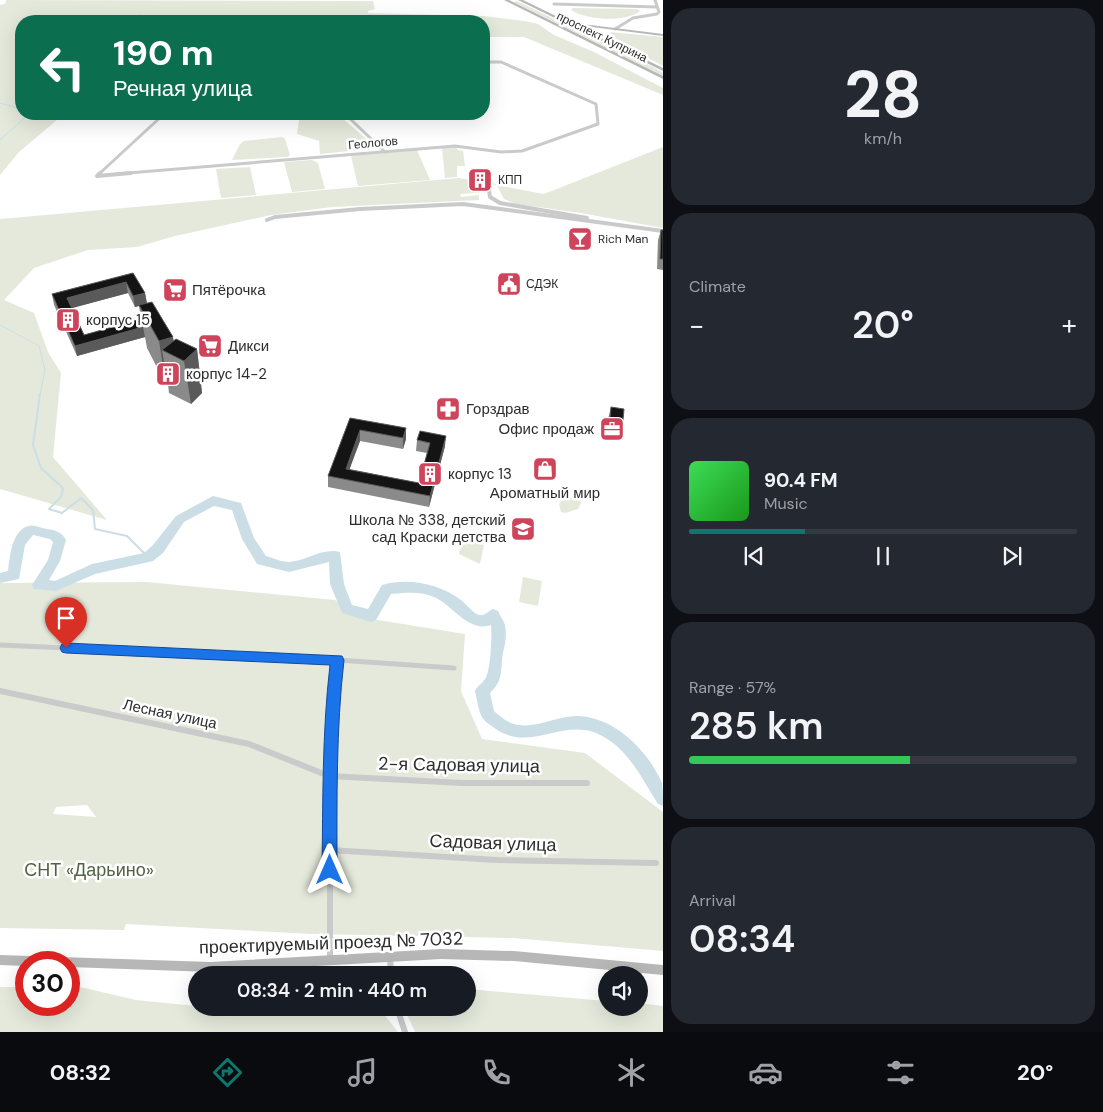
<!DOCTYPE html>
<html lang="en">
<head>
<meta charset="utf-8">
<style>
	:root { --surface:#171b24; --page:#242831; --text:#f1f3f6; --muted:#9ea1a6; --line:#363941; --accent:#0f766e }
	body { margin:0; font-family:"DM Sans",sans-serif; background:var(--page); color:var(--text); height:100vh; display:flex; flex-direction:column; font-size:19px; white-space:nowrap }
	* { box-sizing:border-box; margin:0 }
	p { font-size:16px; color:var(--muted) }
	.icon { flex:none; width:28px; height:28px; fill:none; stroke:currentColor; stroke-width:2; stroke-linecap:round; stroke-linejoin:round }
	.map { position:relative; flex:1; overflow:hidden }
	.panel { display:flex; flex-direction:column; gap:8px; padding:8px; background:#0d0f14; width:440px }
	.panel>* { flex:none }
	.top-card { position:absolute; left:15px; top:15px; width:475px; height:105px; border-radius:20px; box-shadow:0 5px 20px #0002; background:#0b6e4f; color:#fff; overflow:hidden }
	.tools { position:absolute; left:598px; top:966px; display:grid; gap:10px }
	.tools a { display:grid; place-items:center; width:50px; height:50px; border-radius:50%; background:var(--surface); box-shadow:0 5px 20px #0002; font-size:25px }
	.speed { position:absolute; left:15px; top:951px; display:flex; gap:10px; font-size:25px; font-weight:700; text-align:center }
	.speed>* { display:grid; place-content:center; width:65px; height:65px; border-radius:50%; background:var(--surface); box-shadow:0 5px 20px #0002; line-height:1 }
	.speed .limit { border:8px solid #d22; background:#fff; color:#111 }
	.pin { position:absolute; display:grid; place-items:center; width:42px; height:42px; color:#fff; margin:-51px -21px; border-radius:50% 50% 50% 0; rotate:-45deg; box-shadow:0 0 5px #0007 }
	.pin .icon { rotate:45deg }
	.me { position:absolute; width:55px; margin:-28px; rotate:0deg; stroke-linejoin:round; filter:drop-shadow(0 0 4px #0008) }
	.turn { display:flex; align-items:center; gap:18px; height:105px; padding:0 15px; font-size:22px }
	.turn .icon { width:65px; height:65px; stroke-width:2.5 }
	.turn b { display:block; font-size:35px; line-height:42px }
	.big { font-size:38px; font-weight:600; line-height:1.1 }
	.panel .widget { flex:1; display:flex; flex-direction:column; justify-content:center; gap:8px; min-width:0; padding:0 18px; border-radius:20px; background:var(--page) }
	.panel .dial { align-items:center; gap:0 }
	.dial b { font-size:65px; line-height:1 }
	.song { display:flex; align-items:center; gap:15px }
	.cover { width:60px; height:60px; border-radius:8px; background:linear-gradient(135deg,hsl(130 70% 55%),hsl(120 70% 35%)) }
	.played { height:5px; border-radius:2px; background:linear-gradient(90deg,var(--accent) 30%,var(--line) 30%) }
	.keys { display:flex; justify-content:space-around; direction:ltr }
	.heat { display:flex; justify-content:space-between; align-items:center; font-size:28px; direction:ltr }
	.charge { height:8px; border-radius:4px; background:linear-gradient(90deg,#34c759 57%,var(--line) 0) }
	.trip { position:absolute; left:188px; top:966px; width:288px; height:50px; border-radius:25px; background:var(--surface); box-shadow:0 5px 20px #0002; font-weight:600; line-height:50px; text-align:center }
	.dock { display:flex; height:80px; justify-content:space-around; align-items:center; background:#090b0e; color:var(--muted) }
	.dock .icon { width:35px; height:35px }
	.dock .current { color:var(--accent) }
	.dock b { font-size:22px; color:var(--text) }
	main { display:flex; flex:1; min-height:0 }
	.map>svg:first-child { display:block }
</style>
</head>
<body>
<main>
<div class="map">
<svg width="663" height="1032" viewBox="0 0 663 1032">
	<rect width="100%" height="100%" fill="#fff"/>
	<!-- green -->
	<g fill="#e4e9dc" fill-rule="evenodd">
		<polygon points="6,0 373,1 375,9 368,11 368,13 484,16 524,21 538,24 554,35 594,52 663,88 663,95 524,37 484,37 484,21 21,21 21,114 64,114 19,152 0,175 0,5 5,4"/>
		<polygon points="517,1 655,68 663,73 663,76 514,2"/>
		<path d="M573,8L637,9L640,11C625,23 587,20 571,10Z"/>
		<polygon points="610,32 663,37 663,66 615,40"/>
		<polygon points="342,118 371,143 370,149 320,154 319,141 297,134 299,120"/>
		<polygon points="282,137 285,139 290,155 287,157 232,160 240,144 244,141"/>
		<polygon points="456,147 458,150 463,151 465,166 457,166 457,177 445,178 442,148"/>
		<polygon points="663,147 663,228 581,213 516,204 504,199 496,184 466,179 483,192 460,194 461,197 479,195 479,200 332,207 271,215 175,236 137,247 88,250 34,268 4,300 34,313 48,352 61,373 53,457 107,520 0,489 0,219 459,178 544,194"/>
		<polygon points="417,150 430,180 358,186 351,156"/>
		<polygon points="312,160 318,163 325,189 292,192 284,162"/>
		<polygon points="250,167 256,195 221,198 216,169"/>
		<polygon points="566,496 579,500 581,503 578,509 565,513 561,512 559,504"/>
		<polygon points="462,541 484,545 480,564 459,554"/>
		<polygon points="523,577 542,581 538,606 519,602"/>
		<path d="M147,582L335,600L353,616L465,634L461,691L482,739L585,753L663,812V951L513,938L312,934L126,924L124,930L0,928V583ZM87,805L96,817L53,814L56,807Z"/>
		<polygon points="0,987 26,987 26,1005 69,1005 69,987 80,987 136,1000 196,1006 196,1008 250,1011 272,1008 379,1008 398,1032 0,1032"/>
		<polygon points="466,989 606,1001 606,1008 639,1008 639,1003 663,1006 663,1032 415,1032 404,1008 466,1008"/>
	</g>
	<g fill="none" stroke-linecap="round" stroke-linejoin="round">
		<!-- stream-far1 -->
		<g stroke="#cbdee6" stroke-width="1">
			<polyline points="138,21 142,18 141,14"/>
			<polyline points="0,103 21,109"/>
			<polyline points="0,140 29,114"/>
			<polyline points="0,325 39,346 45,370 40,395"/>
		</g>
		<!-- stream -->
		<polyline stroke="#cbdee6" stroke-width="2" points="40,394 33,445 41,468 63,488 61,497 49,509 62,513 81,498 93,510 95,529 127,536 148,557"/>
		<!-- river -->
		<path fill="#cbdee6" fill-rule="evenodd" d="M213,496L241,503L254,538L266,556C273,558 282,562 289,562C306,561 323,547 340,552L344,584L352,605L368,609L382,585C408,577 440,584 461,600C466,604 473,613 479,615C485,616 488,611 493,609L498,611C500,616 504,621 505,625C507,636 505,644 503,653C500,670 504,680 490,693L494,711C500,716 506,722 514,724C535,730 557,715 579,716C616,718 648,751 662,783C663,790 663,799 663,806L658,804C641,777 627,746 596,733C560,719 528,754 493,727C489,724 484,721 482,717C478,709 477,699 475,691C477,686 482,684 485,679C491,671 492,636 491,625C468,633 453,605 434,597C420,591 405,593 391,594L376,620L371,622L342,613L330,584L329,562L289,572L257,564L242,539L232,510L214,506L184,522L163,553L153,561L95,574L56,591L34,589L32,585L48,560L53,542L50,539L33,535L25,545L19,579L0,583V573L8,571C10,557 11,532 28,526C33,524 41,528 47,529C55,530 62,532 66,540L60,561L49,580L55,581L92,564L144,553L153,545L176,516Z"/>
		<!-- street-far3 -->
		<g stroke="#cacaca" stroke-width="3">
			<polyline points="554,4 657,7"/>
			<polyline points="615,29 633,18 657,14 659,12 655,0"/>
			<polyline points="345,114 385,152"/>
			<polyline points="99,174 164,114"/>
			<polyline points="116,174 455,146 501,152 522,151 598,124 596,104 501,62 484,62"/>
		</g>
		<!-- street-far2 -->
		<g stroke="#cacaca" stroke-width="4">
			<polyline points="100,173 97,176 131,173"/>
			<polyline points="488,183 490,197 500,203 587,218"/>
			<polyline points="267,220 275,217 360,209 463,204 663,231"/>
		</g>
		<!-- street-far1 -->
		<g stroke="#cacaca" stroke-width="5">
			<polyline points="0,645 337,660 454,668"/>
			<polyline points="335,676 337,660"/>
		</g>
		<!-- street -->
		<g stroke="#cacaca" stroke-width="6">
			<polyline points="0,691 249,744 329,776 462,783 587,783"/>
			<polyline points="329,850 497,860 656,863"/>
			<polyline points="390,956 391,975"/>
			<polyline points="330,960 330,772 336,675"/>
			<polyline points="397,1008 405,1032"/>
		</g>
		<!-- secondary -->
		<g fill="#b7b7b7" fill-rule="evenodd">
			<polygon points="504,0 509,0 663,76 663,79"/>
			<polygon points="518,0 523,0 663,68 663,71"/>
			<polygon points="574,23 663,34 663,36 576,25 574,25"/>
			<polygon points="441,949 514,951 663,965 663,975 514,961 441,959 211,972 69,967 69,962 26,962 26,966 0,965 0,955 211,962"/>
		</g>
	</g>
	<!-- wall -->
	<g fill="#8a8a8a" fill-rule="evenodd">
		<polygon points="661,230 663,230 663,270 657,269 658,240"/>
		<path d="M133,273L145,293L147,303L174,341L197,349L202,393L191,404L169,393L168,384L166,385L147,348L145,337L77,356L54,305L52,294ZM128,293L135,307L139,306L141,319L84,335L71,308Z"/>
		<polygon points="611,407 623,420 618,436 606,434 607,423"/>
		<polygon points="350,418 406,439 403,449 360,441 349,469 419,483 427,453 416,451 417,440 445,446 429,507 328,487 328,476"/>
	</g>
	<!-- shaded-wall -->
	<g fill="#5a5a5a">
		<polygon points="126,282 128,293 69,309 67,298"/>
		<polygon points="145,293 147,304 135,307 133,296"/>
		<polygon points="143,327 145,337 77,356 75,346"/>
		<polygon points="173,337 176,357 162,350 168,384 166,385 159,341"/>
		<polygon points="197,349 202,393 191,404 184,361"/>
		<polygon points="406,428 406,439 403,449 403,438"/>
		<polygon points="360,430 360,441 346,479 346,469"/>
		<polygon points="446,436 445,446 429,507 430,496"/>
	</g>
	<!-- building -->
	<g fill="#141414" stroke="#5a5a5a">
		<polygon points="661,230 663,230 663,259 660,259"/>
		<polygon points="133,273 145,293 133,296 126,282 67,298 84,335 141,319 143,327 75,346 52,294"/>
		<polygon points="152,302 173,337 159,341 139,305"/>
		<polygon points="176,339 197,349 184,361 162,350"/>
		<polygon points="611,407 624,409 623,420 610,418"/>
		<polygon points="350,418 406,428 403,438 360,430 346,469 419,483 430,443 417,440 420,431 446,436 430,496 328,476"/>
	</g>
	<!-- route -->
	<path fill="#1a73e8" stroke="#114b97" d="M66,643L342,656L344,660C336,730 337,799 337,870L335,875L330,877L324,875L322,870C323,801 322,733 330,665L66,653L62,652L60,648L62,644Z"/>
	<!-- icons -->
	<defs>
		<symbol id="building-square" viewBox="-11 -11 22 22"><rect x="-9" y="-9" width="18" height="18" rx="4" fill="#cf445b" stroke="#fff"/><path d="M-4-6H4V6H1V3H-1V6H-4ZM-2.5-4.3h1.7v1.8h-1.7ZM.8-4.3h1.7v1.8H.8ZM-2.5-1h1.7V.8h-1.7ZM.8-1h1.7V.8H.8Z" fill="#fff"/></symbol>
		<symbol id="bar-square" viewBox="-11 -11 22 22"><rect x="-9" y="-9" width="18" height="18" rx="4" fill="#cf445b" stroke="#fff"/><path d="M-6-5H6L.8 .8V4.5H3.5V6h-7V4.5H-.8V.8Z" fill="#fff"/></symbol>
		<symbol id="civic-square" viewBox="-11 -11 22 22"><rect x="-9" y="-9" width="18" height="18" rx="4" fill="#cf445b" stroke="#fff"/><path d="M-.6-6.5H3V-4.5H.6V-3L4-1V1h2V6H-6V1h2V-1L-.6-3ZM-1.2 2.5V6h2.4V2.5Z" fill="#fff"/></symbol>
		<symbol id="supermarket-square" viewBox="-11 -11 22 22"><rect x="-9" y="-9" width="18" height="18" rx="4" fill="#cf445b" stroke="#fff"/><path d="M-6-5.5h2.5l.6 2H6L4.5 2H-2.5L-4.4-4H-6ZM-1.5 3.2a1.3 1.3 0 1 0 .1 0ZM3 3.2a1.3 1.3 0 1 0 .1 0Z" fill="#fff"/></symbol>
		<symbol id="pharmacy-square" viewBox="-11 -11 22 22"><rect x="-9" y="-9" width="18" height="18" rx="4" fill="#cf445b" stroke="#fff"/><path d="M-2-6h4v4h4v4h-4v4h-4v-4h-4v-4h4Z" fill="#fff"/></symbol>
		<symbol id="office-square" viewBox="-11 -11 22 22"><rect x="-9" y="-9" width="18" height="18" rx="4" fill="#cf445b" stroke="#fff"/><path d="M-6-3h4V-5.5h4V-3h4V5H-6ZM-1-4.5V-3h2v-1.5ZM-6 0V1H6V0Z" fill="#fff"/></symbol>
		<symbol id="shop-square" viewBox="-11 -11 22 22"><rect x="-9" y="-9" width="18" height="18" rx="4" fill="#cf445b" stroke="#fff"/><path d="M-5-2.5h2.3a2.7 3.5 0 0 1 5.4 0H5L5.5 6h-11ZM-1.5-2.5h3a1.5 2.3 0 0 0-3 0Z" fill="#fff"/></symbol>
		<symbol id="school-square" viewBox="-11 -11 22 22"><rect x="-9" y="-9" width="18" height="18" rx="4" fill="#cf445b" stroke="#fff"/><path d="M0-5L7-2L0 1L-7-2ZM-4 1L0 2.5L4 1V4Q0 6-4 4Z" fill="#fff"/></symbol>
	</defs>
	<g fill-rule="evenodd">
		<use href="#building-square" x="466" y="166" width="28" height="28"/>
		<use href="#bar-square" x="566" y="225" width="28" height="28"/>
		<use href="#civic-square" x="495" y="270" width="28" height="28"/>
		<use href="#supermarket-square" x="161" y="276" width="28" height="28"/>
		<use href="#building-square" x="54" y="306" width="28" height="28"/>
		<use href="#supermarket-square" x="196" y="332" width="28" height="28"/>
		<use href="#building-square" x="154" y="360" width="28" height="28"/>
		<use href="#pharmacy-square" x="434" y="395" width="28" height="28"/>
		<use href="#office-square" x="598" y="415" width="28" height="28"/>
		<use href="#shop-square" x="531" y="455" width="28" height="28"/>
		<use href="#building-square" x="416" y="460" width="28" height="28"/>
		<use href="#school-square" x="509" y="515" width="28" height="28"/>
	</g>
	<g text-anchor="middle" stroke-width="5" stroke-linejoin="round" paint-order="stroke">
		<!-- far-street labels -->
		<g font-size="12" fill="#2d2d2d" stroke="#fff">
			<text transform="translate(602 37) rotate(26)" y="4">проспект Куприна</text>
			<text transform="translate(373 143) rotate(-5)" y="4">Геологов</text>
		</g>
		<!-- far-poi labels -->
		<g font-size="12" fill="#2d2d2d" stroke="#fff" text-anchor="start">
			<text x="498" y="184">КПП</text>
			<text x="598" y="243">Rich Man</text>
			<text x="526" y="288">СДЭК</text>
		</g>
		<!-- poi labels -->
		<g font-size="15" fill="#2d2d2d" stroke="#fff" text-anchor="start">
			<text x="192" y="295">Пятёрочка</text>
			<text x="86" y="325">корпус 15</text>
			<text x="228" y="351">Дикси</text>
			<text x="186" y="379">корпус 14-2</text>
			<text x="466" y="414">Горздрав</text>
			<text x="594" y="434" text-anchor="end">Офис продаж</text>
			<text x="448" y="479">корпус 13</text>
			<text x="545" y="498" text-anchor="middle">Ароматный мир</text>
			<text x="506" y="525" text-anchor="end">Школа № 338, детский<tspan x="506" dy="17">сад Краски детства</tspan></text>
		</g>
		<!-- street labels -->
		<g font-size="15" fill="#2d2d2d" stroke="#fff">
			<text transform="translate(170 714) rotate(12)" y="5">Лесная улица</text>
		</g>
		<!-- near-street labels -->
		<g font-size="18" fill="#2d2d2d" stroke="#fff">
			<text transform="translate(459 765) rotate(1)" y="6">2-я Садовая улица</text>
			<text transform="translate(493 843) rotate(2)" y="6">Садовая улица</text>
			<text transform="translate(331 943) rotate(-2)" y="6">проектируемый проезд № 7032</text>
		</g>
		<!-- near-park labels -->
		<g font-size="18" fill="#536340" stroke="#fff">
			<text x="89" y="876">СНТ «Дарьино»</text>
		</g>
	</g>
</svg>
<div class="tools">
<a><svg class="icon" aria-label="sound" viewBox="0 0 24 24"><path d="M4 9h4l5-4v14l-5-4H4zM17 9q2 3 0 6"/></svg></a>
</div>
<div class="speed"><div class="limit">30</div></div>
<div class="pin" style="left:66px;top:648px;background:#d93025"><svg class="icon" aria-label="arrive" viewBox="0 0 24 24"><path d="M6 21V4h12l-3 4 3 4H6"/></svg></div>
<svg class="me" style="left:330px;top:870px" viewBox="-20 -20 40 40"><path d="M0-17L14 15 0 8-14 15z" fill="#1a73e8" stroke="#fff" stroke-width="4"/></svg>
<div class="trip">08:34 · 2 min · 440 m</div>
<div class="top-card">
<div class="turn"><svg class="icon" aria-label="left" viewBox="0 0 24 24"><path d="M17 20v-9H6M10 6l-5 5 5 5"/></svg><div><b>190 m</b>Речная улица</div></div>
</div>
</div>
<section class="panel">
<div class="widget dial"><b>28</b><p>km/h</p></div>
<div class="widget"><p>Climate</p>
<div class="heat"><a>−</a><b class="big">20°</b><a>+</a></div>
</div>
<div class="widget">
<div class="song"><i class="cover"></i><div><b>90.4 FM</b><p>Music</p></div></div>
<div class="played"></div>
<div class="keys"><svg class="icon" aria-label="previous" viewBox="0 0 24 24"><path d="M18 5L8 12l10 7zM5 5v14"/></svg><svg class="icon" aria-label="pause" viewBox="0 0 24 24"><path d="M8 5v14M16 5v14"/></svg><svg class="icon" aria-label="next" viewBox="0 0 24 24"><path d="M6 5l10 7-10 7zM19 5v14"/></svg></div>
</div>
<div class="widget"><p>Range · 57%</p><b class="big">285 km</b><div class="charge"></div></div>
<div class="widget"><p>Arrival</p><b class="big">08:34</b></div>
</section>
</main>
<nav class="dock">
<b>08:32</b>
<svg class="icon current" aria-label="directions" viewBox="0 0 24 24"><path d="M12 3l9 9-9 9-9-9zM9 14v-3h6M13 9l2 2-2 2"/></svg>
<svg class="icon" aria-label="music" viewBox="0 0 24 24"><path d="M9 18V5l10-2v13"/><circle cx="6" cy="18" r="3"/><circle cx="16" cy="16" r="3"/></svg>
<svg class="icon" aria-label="phone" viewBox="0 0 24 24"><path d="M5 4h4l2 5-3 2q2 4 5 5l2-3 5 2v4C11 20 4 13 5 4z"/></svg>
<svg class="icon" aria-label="climate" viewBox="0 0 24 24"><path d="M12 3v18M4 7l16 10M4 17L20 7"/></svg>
<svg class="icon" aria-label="car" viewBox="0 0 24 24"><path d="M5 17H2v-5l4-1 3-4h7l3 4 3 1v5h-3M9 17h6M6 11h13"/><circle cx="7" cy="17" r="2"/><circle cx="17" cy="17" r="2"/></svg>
<svg class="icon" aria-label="filters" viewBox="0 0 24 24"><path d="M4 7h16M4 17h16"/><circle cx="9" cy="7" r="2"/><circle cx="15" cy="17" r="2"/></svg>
<b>20°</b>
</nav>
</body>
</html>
